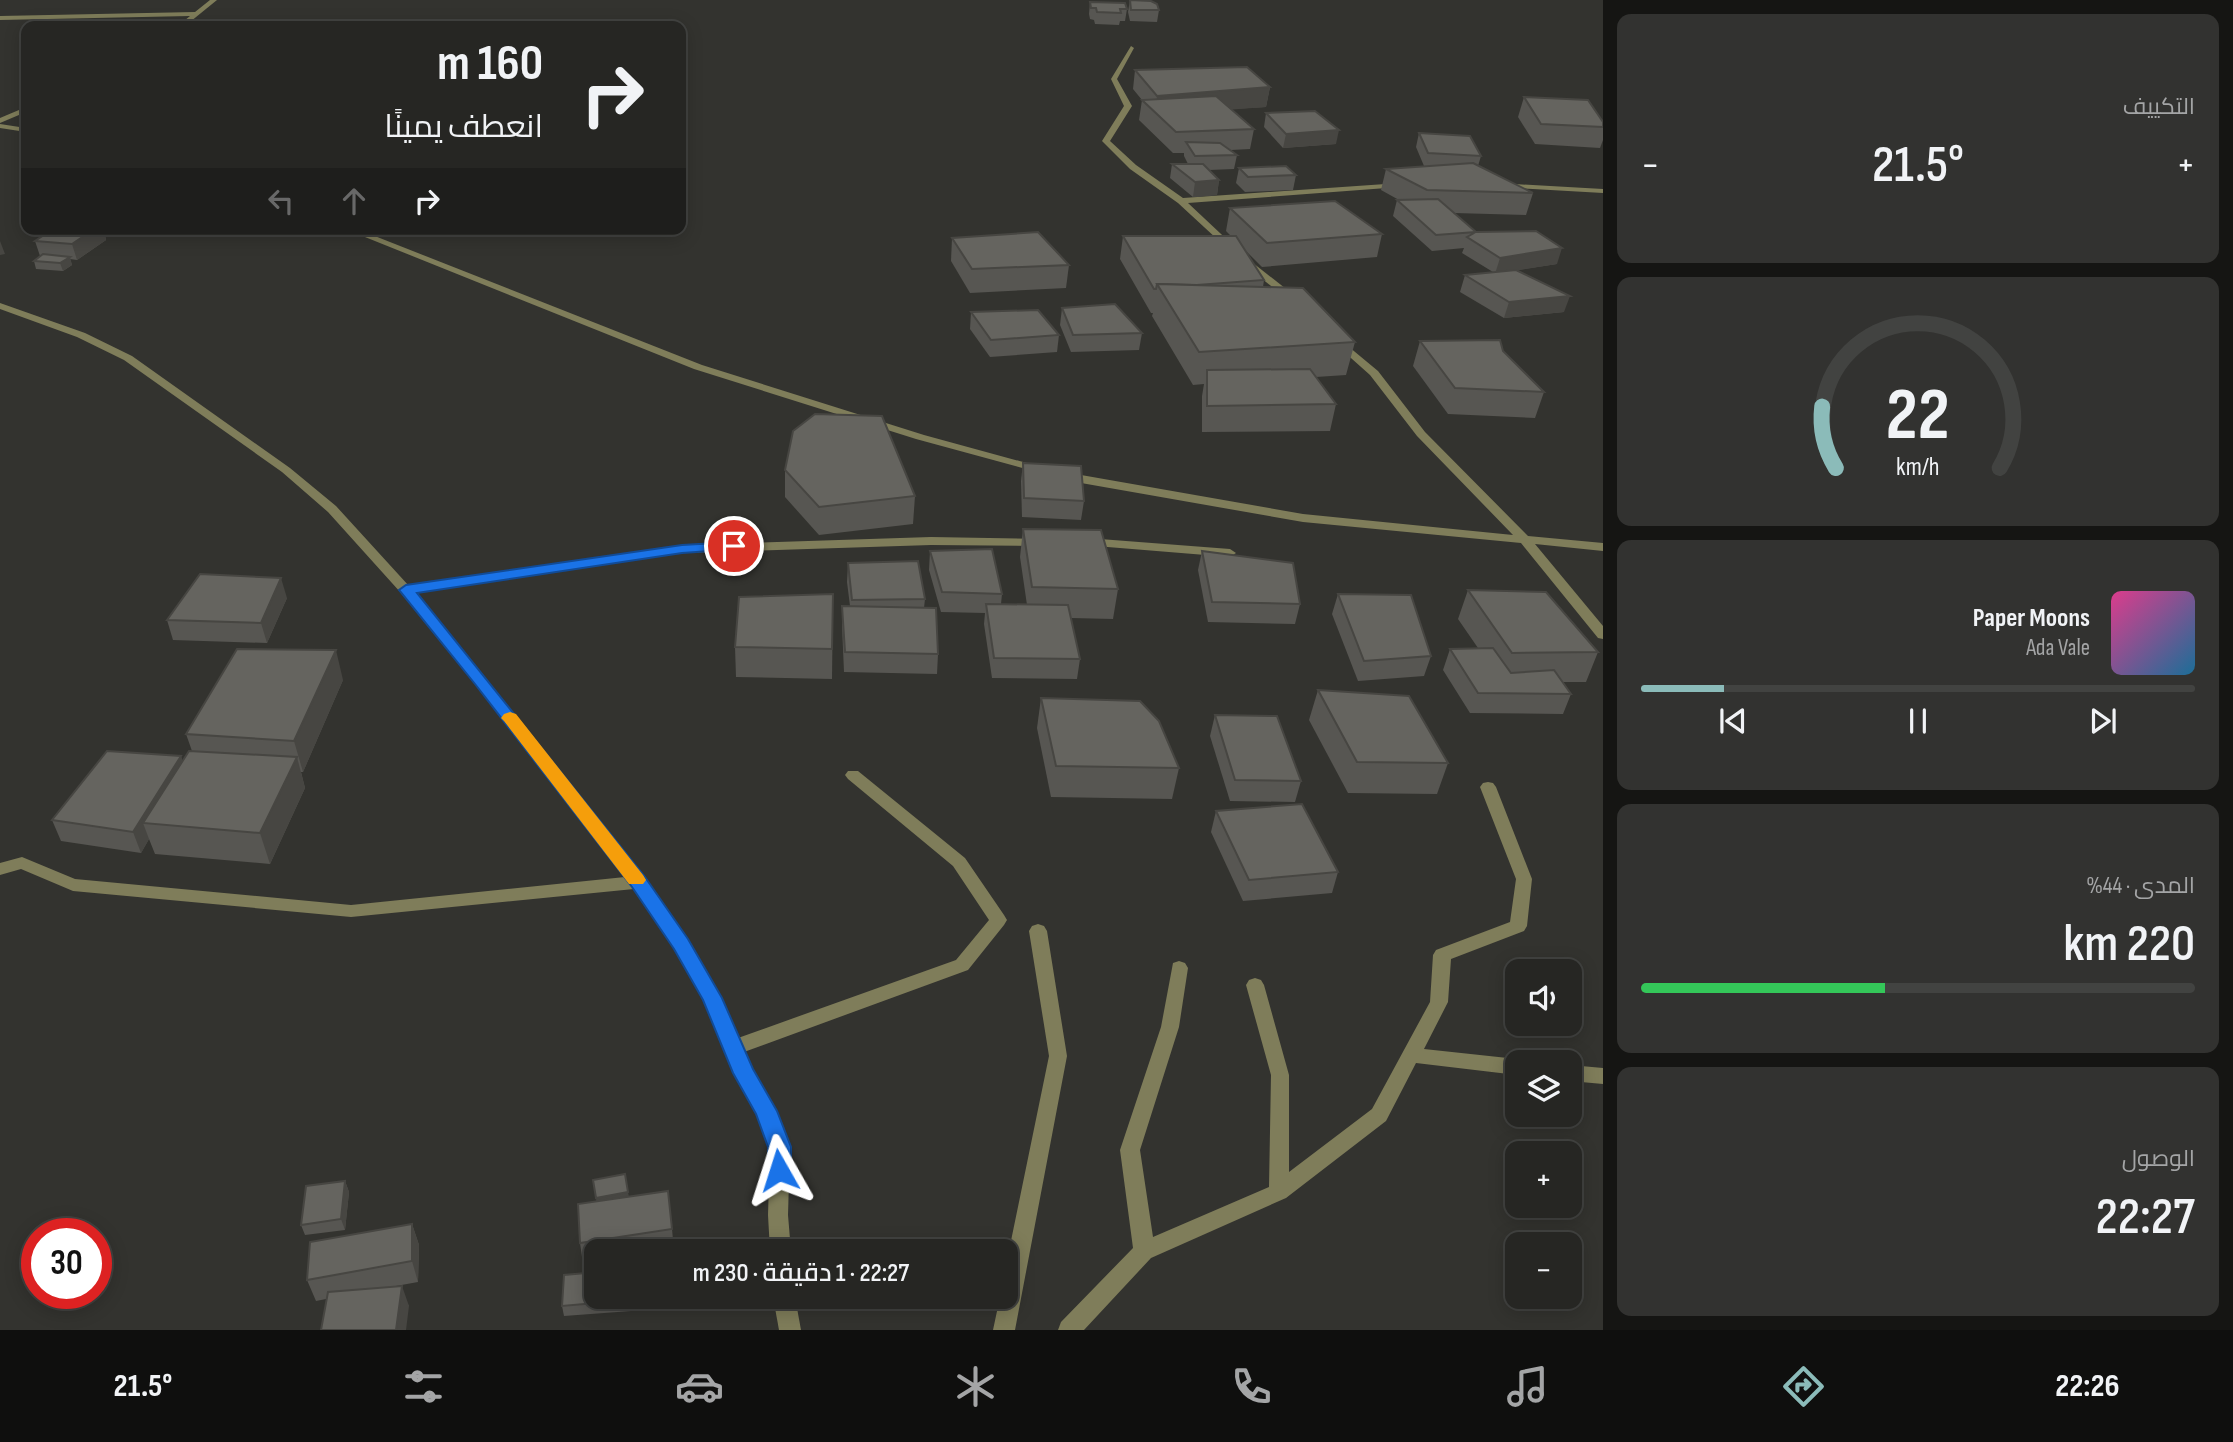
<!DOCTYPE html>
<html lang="ar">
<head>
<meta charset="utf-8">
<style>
	:root { --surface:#262623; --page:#323230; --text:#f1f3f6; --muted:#a4a5a6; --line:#424341; --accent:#8bbbb9 }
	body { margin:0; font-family:"Sofia Sans Condensed",Cairo,sans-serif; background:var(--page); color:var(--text); direction:rtl; height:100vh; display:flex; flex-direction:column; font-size:26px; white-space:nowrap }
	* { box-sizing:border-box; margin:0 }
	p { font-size:23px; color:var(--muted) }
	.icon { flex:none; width:38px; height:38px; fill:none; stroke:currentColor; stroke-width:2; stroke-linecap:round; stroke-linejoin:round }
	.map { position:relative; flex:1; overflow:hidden; direction:ltr }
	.drawer { display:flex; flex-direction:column; gap:14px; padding:14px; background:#151513; width:630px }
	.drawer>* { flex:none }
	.guide { position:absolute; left:21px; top:21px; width:665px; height:214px; border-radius:14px; box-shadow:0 4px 18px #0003,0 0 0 2px var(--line); direction:rtl; background:#262623; color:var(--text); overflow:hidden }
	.buttons { position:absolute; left:1505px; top:959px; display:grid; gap:14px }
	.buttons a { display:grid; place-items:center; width:77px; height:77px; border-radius:14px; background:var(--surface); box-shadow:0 4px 18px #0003,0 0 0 2px var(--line); font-size:35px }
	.speed { position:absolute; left:21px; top:1218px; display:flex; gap:14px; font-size:35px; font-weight:700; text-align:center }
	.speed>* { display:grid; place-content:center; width:91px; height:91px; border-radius:50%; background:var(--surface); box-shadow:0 4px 18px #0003,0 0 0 2px var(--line); line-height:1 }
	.speed .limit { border:10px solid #d22; background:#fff; color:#111 }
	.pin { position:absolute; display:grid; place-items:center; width:60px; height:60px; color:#fff; margin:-30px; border:4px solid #fff; border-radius:50%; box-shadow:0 2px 7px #0007 }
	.me { position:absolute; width:77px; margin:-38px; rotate:354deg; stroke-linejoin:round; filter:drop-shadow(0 0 5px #0008) }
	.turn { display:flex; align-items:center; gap:24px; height:147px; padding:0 28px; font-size:32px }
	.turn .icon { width:91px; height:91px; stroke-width:2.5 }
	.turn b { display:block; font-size:49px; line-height:60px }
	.lanes { display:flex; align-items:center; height:66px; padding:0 28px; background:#0003; justify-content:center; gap:35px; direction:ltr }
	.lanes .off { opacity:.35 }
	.big { font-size:52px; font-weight:600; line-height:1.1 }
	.drawer .card { flex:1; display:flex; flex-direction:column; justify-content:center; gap:10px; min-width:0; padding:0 24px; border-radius:14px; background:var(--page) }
	.drawer .dial { align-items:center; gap:0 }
	.dial svg { height:182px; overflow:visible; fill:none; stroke:var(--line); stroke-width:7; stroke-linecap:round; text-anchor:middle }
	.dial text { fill:var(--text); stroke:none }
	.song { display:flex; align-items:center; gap:21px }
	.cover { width:84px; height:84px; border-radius:10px; background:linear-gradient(135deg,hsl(330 70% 55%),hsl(200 70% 35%)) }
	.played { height:7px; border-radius:4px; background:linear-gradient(90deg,var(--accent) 15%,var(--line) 15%) }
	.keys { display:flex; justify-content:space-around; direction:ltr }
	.heat { display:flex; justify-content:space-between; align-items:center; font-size:38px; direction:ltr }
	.charge { height:10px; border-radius:5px; background:linear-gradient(90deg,#34c759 44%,var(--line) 0) }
	.trip { position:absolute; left:584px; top:1239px; width:434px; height:70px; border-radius:14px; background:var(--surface); box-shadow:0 4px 18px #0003,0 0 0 2px var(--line); font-weight:600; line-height:70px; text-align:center; direction:rtl }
	.dock { display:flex; height:112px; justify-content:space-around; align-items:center; background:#0f0f0e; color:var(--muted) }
	.dock .icon { width:49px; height:49px }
	.dock .active { color:var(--accent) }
	.dock b { font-size:32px; color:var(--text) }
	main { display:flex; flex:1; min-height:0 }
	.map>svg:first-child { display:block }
</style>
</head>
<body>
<main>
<section class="drawer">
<div class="card"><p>التكييف</p>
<div class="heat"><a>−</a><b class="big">21.5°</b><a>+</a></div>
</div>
<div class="card dial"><svg viewBox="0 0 100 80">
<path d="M14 69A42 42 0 1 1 86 69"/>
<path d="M14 69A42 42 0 0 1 8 42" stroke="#8bbbb9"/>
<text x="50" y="56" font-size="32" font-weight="700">22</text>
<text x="50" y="72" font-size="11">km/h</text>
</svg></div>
<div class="card">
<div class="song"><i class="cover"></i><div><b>Paper Moons</b><p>Ada Vale</p></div></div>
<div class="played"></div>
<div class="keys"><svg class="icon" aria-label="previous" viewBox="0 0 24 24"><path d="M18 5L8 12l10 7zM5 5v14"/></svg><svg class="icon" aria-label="pause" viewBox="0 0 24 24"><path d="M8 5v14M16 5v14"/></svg><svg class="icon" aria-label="next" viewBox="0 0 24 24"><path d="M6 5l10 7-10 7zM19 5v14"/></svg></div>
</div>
<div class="card"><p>المدى · 44%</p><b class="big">220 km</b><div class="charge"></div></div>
<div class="card"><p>الوصول</p><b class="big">22:27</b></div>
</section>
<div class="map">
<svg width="1603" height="1330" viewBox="0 0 1603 1330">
	<rect width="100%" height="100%" fill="#33332f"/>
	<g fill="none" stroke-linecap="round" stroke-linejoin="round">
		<!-- minor -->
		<g fill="#7f7d5a" fill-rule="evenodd">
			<polygon points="210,0 217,0 185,26 178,26 190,16 0,20 0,16 195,12"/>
			<polygon points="1131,46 1134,48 1117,79 1132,106 1110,141 1136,165 1183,198 1400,183 1404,185 1400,187 1188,203 1237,249 1230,251 1178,203 1130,169 1102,141 1124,106 1111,79"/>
			<polygon points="26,107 26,112 0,123 0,118"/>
			<polygon points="0,124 26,128 26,132 0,128"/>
			<polygon points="1497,183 1603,189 1603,193 1500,187 1497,187"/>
			<polygon points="345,229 357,229 702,365 924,435 1045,468 1047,470 1041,473 916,439 694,369"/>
			<polygon points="1247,263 1253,263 1295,296 1295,300 1289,300 1247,267"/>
			<path d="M0,303L85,333L132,356L290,468L336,506L409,586L682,545L931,537L1043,539L1045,542L1043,545L1039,546L931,545L682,553L415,593C471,659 525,727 579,795C640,872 699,948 738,1038L956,960L989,920L953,866L848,779L845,775L848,771H858L965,858L1004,915L1007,920L1004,925L968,970L744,1052L776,1111L790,1147L788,1215L791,1251H770L768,1215L770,1147L757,1114L735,1073L704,1000L675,949L634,889L351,917L73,891L21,869L0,875V863L22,857L75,879L351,905L625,877L476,683L401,593L328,512L282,472L124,360L77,337L0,309Z"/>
			<polygon points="1337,337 1378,371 1425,432 1528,536 1603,543 1603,551 1535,544 1603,626 1603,639 1598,638 1521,543 1303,522 1064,480 1058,476 1064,472 1303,514 1513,535 1417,436 1370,375 1333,342 1333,338"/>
			<polygon points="1087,538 1230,549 1236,553 1230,557 1083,545 1081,542 1083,539"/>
			<polygon points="1488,782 1493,783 1496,787 1532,879 1527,926 1524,931 1451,959 1448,1002 1424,1049 1517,1059 1524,1062 1517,1062 1517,1075 1416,1063 1386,1121 1286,1198 1151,1258 1084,1330 1058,1330 1061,1322 1133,1248 1120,1150 1161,1027 1173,963 1179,961 1185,963 1188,968 1179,1027 1140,1150 1153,1237 1269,1187 1271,1075 1246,985 1249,980 1255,978 1261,980 1264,985 1289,1075 1289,1172 1372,1109 1430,1002 1433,955 1436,950 1510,922 1516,879 1480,787 1483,783"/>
			<polygon points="1038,924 1044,926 1047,931 1067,1056 1015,1330 993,1330 1000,1297 1006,1297 1006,1265 1049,1056 1029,931 1032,926"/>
			<polygon points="1570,1065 1603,1068 1603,1084 1570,1081"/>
			<polygon points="773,1297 795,1297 801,1330 779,1330"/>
		</g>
	</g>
	<!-- wall -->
	<g fill="#575652">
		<polygon points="1130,0 1159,10 1157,22 1130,21 1128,12"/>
		<polygon points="1090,2 1127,9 1125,21 1120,21 1119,25 1095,24 1094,20 1090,19 1089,14"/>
		<polygon points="1135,70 1270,87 1266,107 1231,109 1254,129 1250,149 1231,150 1237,155 1234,169 1209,170 1219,180 1217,195 1193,197 1170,178 1172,164 1188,164 1184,156 1184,153 1173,153 1139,120 1142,100 1133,89"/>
		<polygon points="1524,97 1603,122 1603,140 1600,148 1535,144 1518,117"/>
		<polygon points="1266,113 1336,144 1283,148 1264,127"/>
		<polygon points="1419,133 1481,156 1478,166 1533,193 1526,215 1454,213 1476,232 1557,264 1517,270 1564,312 1504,318 1460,292 1465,275 1493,272 1462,253 1464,248 1432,251 1393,216 1397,200 1399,200 1381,190 1386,169 1424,166 1416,147"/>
		<polygon points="1239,168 1296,175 1293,190 1245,192 1236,183"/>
		<polygon points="1230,208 1382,234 1377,257 1262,267 1245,250 1264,280 1263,287 1355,342 1346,375 1316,377 1336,404 1330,431 1202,432 1202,396 1204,384 1193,385 1152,316 1153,313 1151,313 1120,259 1123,236 1231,236 1226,231"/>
		<polygon points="53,229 124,229 115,235 105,235 106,240 77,260 70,259 72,265 63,271 36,269 34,261 40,256 35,241"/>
		<polygon points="952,238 1069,265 1066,288 970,293 951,261"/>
		<polygon points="1062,308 1142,333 1139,350 1071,352 1060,325"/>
		<polygon points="971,312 1059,335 1057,352 990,357 970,329"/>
		<polygon points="1420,341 1503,351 1544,392 1535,418 1448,414 1413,366"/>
		<polygon points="1023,463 1084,501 1081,520 1022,517 1021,481"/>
		<polygon points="785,470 915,496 913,524 819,535 785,497"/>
		<polygon points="1023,529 1118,589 1113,619 1071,618 1080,659 1077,679 992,678 984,624 985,613 941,612 929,570 930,551 1002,594 1001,604 1027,605 1020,557"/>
		<polygon points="1202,551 1300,604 1295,624 1208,622 1198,570"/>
		<polygon points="848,563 925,599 924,608 938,654 937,674 844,672 842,626 842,606 850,606 847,582"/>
		<polygon points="1468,590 1598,652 1586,682 1563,682 1571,694 1563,714 1470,713 1443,670 1450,649 1478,648 1458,619"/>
		<polygon points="833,594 832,679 736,677 735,647"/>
		<polygon points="1338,594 1431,656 1424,676 1358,681 1332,614"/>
		<polygon points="287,598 267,643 173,640 167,620"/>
		<polygon points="343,680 303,772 301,772 305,788 270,864 155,854 149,839 141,853 61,841 52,820 181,756 182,761 192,751 186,734"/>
		<polygon points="1318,690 1448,763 1437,794 1348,793 1309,720"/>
		<polygon points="1041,698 1179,768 1172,799 1051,797 1037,728"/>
		<polygon points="1215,715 1301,781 1295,802 1230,801 1210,736"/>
		<polygon points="1216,811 1338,872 1332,893 1243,901 1211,832"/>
		<polygon points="345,1181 349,1192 345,1230 305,1235 301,1225"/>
		<polygon points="629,1197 672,1229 674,1250 666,1251 597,1251 597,1262 583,1264 580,1243"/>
		<polygon points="412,1224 419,1245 418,1282 396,1286 409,1306 326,1299 316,1301 307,1280"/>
		<polygon points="597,1297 631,1297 631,1311 564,1316 562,1306"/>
	</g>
	<!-- shaded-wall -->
	<g fill="#474642">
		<polygon points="1270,87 1266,107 1158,115 1155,112 1157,96"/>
		<polygon points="1339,130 1336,144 1283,148 1286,134"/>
		<polygon points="1219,180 1217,195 1193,197 1195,182"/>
		<polygon points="94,229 103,229 106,240 77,260 72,244"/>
		<polygon points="113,229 124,229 115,235"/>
		<polygon points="0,241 5,254 0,255"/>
		<polygon points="1562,248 1557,264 1495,274 1500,258"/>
		<polygon points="70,257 72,265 63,271 60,263"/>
		<polygon points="1570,296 1564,312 1504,318 1509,302"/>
		<polygon points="281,578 287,598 267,643 261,623"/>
		<polygon points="336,650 343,680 303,772 294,741"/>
		<polygon points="181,756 188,777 143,823 149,839 141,853 133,832"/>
		<polygon points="297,757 305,788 270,864 260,833"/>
		<polygon points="345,1181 349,1192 345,1230 341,1219"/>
		<polygon points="628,1192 630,1203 597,1209 596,1198"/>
		<polygon points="412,1224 419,1245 418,1282 412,1261"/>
		<polygon points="402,1286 409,1306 406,1330 396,1330"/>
	</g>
	<!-- building -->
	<g fill="#65645f" stroke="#474642" stroke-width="2">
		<polygon points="1130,0 1151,1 1157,4 1159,10 1131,10"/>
		<polygon points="1090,2 1125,3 1127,9 1120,9 1121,13 1097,12 1096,8 1091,8"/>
		<polygon points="1247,67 1270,87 1157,96 1135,70"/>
		<polygon points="1216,96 1254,129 1176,132 1142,100"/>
		<polygon points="1524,97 1588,100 1603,122 1603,127 1541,124"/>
		<polygon points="1315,111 1339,130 1286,134 1266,113"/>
		<polygon points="1419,133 1470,136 1481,156 1428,153"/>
		<polygon points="1186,142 1220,143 1237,155 1195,156"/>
		<polygon points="1473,163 1533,193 1427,190 1386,169"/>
		<polygon points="1172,164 1203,164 1219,180 1195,182"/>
		<polygon points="1286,166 1296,175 1248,177 1239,168"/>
		<polygon points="1438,199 1476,232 1536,231 1562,248 1500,258 1467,237 1476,232 1436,235 1397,200"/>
		<polygon points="1335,201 1382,234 1267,243 1230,208"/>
		<polygon points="53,229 94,229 72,244 35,241"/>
		<polygon points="1038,232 1069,265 972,269 952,238"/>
		<polygon points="1123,236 1236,236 1264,280 1197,285 1157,284 1156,289 1154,289"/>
		<polygon points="43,254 70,257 60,263 34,261"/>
		<polygon points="1516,270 1570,296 1509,302 1465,275"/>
		<polygon points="1157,284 1303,288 1355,342 1199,352"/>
		<polygon points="1115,304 1142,333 1073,335 1062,308"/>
		<polygon points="1038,310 1059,335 991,340 971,312"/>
		<polygon points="1500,340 1503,351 1544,392 1455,388 1420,341"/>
		<polygon points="1310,369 1336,404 1207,406 1207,370"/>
		<polygon points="815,414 882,416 915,496 819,507 785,470 793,431"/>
		<polygon points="1023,463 1081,466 1084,501 1024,498"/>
		<polygon points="1023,529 1101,530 1118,589 1032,587"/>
		<polygon points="992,549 1002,594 942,592 930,551"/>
		<polygon points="1202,551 1293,563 1300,604 1212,602"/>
		<polygon points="918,561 925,599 852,600 848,563"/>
		<polygon points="200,574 281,578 261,623 167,620"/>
		<polygon points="1468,590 1546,592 1598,652 1512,653"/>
		<polygon points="833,594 832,649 735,647 739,597"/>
		<polygon points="1338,594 1411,595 1431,656 1364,661"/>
		<polygon points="986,604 1068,605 1080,659 994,658"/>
		<polygon points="842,606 936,608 938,654 845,652"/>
		<polygon points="1493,648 1511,673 1554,670 1571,694 1478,693 1450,649"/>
		<polygon points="237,649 336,650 294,741 186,734"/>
		<polygon points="1318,690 1409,696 1448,763 1357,762"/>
		<polygon points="1041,698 1140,701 1159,721 1179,768 1056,766"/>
		<polygon points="1215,715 1277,716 1301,781 1235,780"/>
		<polygon points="107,751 181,756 133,832 52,820"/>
		<polygon points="189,751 297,757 260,833 143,823"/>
		<polygon points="1302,804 1338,872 1249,880 1216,811"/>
		<polygon points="625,1174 628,1192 596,1198 593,1180"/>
		<polygon points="345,1181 341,1219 301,1225 306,1186"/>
		<polygon points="668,1191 672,1229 580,1243 578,1204"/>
		<polygon points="412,1224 412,1261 307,1280 310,1242"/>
		<polygon points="597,1272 597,1297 630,1297 630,1300 562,1306 564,1275"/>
		<polygon points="402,1286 396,1330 321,1330 328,1292"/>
	</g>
	<!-- route -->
	<polygon fill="#1a73e8" stroke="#114b97" stroke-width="2" points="734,542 739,543 739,549 682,553 417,593 645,877 688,939 722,998 753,1069 777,1111 791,1147 791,1170 787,1177 779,1180 771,1177 768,1170 768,1147 756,1114 733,1073 703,1000 674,949 632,887 475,684 399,590 406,585 682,545"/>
	<!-- slow -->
	<polygon fill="#f59e0b" points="510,712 516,714 643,875 646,880 643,884 629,884 504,721 501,718 504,714"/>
</svg>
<div class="buttons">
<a><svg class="icon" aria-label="sound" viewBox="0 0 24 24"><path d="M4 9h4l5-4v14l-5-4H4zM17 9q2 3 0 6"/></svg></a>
<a><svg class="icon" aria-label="layers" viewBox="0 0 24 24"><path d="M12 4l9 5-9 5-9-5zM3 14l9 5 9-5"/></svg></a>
<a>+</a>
<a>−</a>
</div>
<div class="speed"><div class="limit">30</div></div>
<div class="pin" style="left:734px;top:546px;background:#d93025"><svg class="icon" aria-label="arrive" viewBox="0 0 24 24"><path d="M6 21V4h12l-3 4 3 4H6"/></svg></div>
<svg class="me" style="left:779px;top:1170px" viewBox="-20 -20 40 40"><path d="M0-17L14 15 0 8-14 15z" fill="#1a73e8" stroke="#fff" stroke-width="4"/></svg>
<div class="trip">22:27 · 1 دقيقة · 230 m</div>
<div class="guide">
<div class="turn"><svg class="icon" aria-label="right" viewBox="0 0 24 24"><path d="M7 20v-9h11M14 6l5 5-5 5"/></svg><div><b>160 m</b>انعطف يمينًا</div></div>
<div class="lanes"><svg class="icon off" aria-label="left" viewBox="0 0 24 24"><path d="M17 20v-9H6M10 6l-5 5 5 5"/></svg><svg class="icon off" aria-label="ahead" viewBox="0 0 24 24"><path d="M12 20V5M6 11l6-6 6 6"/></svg><svg class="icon" aria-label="right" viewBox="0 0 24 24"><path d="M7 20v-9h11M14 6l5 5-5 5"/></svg></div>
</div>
</div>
</main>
<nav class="dock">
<b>22:26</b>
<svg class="icon active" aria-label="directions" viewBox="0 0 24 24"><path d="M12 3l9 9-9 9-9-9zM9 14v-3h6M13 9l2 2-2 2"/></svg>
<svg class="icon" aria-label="music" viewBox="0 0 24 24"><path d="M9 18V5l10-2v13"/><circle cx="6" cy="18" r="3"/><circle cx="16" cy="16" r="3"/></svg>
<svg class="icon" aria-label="phone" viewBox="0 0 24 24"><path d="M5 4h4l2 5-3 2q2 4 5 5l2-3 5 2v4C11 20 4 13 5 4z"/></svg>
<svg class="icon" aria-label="climate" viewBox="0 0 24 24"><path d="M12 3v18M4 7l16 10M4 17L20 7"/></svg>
<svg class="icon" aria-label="car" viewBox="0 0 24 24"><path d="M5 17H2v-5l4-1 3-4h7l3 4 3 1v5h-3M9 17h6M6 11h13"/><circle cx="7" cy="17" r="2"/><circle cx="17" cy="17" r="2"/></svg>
<svg class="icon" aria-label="filters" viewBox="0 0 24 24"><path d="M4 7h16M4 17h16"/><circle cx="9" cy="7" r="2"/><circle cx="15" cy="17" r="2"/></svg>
<b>21.5°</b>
</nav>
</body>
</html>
